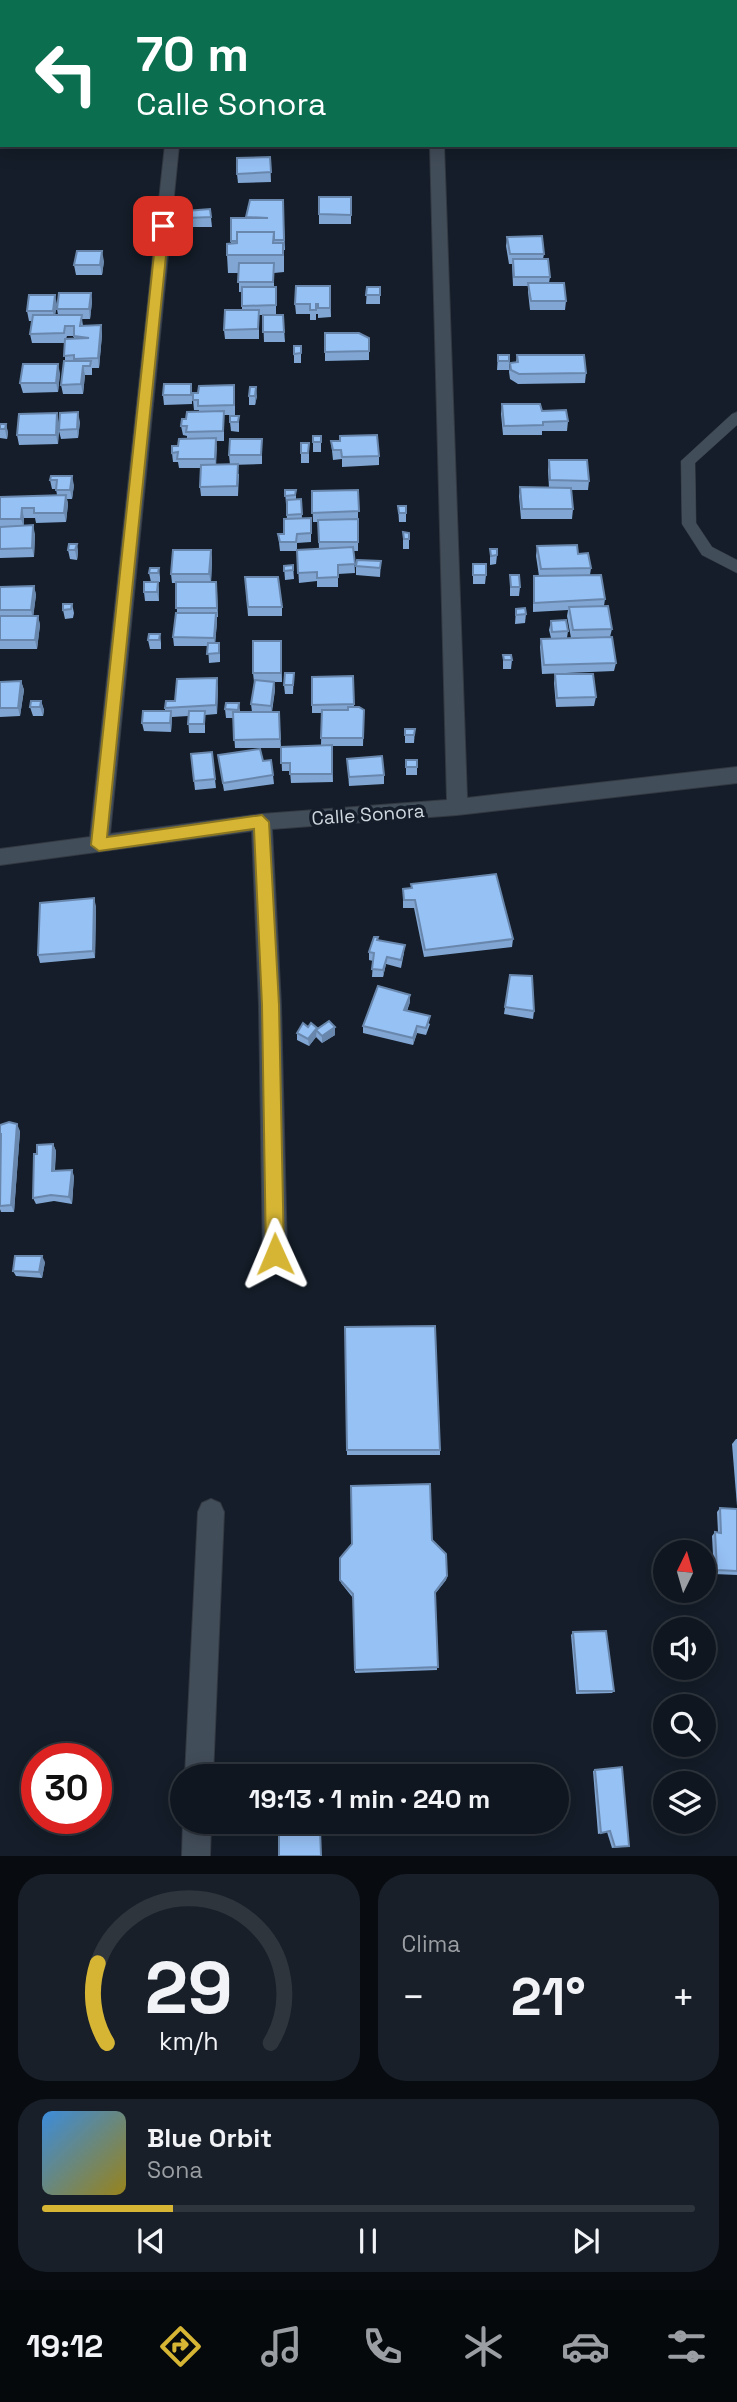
<!DOCTYPE html>
<html lang="es">
<head>
<meta charset="utf-8">
<style>
	:root { --surface:#0f161f; --page:#181f28; --text:#f1f3f6; --muted:#9b9fa4; --line:#2f353d; --accent:#d6b534 }
	body { margin:0; font-family:"Space Grotesk",sans-serif; background:var(--page); color:var(--text); height:100vh; display:flex; flex-direction:column; font-size:26px; white-space:nowrap }
	* { box-sizing:border-box; margin:0 }
	p { font-size:23px; color:var(--muted) }
	.icon { flex:none; width:38px; height:38px; fill:none; stroke:currentColor; stroke-width:2; stroke-linecap:round; stroke-linejoin:round }
	.map { position:relative; height:1856px; overflow:hidden }
	.side { display:flex; flex-direction:column; gap:18px; padding:18px; background:#080c11; flex:1 }
	.side>* { flex:none }
	.banner { position:absolute; left:0px; top:0px; width:738px; height:147px; box-shadow:0 4px 18px #0003,0 0 0 2px var(--line); background:#0b6e4f; color:#fff; overflow:hidden }
	.needle { width:46px; rotate:5deg }
	.tools { position:absolute; left:653px; top:1540px; display:grid; gap:14px }
	.tools a { display:grid; place-items:center; width:63px; height:63px; border-radius:50%; background:var(--surface); box-shadow:0 4px 18px #0003,0 0 0 2px var(--line); font-size:35px }
	.speed { position:absolute; left:21px; top:1743px; display:flex; gap:14px; font-size:35px; font-weight:700; text-align:center }
	.speed>* { display:grid; place-content:center; width:91px; height:91px; border-radius:50%; background:var(--surface); box-shadow:0 4px 18px #0003,0 0 0 2px var(--line); line-height:1 }
	.speed .limit { border:10px solid #d22; background:#fff; color:#111 }
	.pin { position:absolute; display:grid; place-items:center; width:60px; height:60px; color:#fff; margin:-30px; border-radius:14px; box-shadow:0 4px 10px #0006 }
	.me { position:absolute; width:77px; margin:-38px; rotate:359deg; stroke-linejoin:round; filter:drop-shadow(0 0 5px #0008) }
	.turn { display:flex; align-items:center; gap:24px; height:147px; padding:0 21px; font-size:32px }
	.turn .icon { width:91px; height:91px; stroke-width:2.5 }
	.turn b { display:block; font-size:49px; line-height:60px }
	.big { font-size:52px; font-weight:700; line-height:1.1 }
	.side .tile { flex:1; display:flex; flex-direction:column; justify-content:center; gap:10px; min-width:0; padding:0 24px; border-radius:28px; background:var(--page) }
	.side .dial { align-items:center; gap:0 }
	.dial svg { height:182px; overflow:visible; fill:none; stroke:var(--line); stroke-width:7; stroke-linecap:round; text-anchor:middle }
	.dial text { fill:var(--text); stroke:none }
	.song { display:flex; align-items:center; gap:21px }
	.cover { width:84px; height:84px; border-radius:10px; background:linear-gradient(135deg,hsl(210 70% 55%),hsl(50 70% 35%)) }
	.played { height:7px; border-radius:4px; background:linear-gradient(90deg,var(--accent) 20%,var(--line) 20%) }
	.keys { display:flex; justify-content:space-around; direction:ltr }
	.heat { display:flex; justify-content:space-between; align-items:center; font-size:38px; direction:ltr }
	.side .tiles { flex:1; display:grid; gap:18px; grid-template-columns:1fr 1fr }
	.tile:last-child { grid-column:span 2 }
	.trip { position:absolute; left:170px; top:1764px; width:399px; height:70px; border-radius:35px; background:var(--surface); box-shadow:0 4px 18px #0003,0 0 0 2px var(--line); font-weight:700; line-height:70px; text-align:center }
	.dock { display:flex; height:112px; justify-content:space-around; align-items:center; background:#06090c; color:var(--muted) }
	.dock .icon { width:49px; height:49px }
	.dock .on { color:var(--accent) }
	.dock b { font-size:32px; color:var(--text) }
	.map>svg:first-child { display:block }
</style>
</head>
<body>
<div class="map">
<svg width="737" height="1856" viewBox="0 0 737 1856">
	<rect width="100%" height="100%" fill="#141d29"/>
	<g fill="none" stroke-linecap="round" stroke-linejoin="round">
		<defs>
			<polygon id="lane" points="737,412 737,425 695,463 696,523 712,547 737,560 737,573 702,555 682,524 681,461 732,414"/>
			<g id="street">
				<rect x="0" y="98" width="2" height="8"/>
				<polygon points="165,145 179,145 110,834 262,814 447,800 430,145 444,145 467,798 737,767 737,783 457,815 272,829 281,1005 287,1254 283,1262 275,1265 267,1262 263,1254 259,1005 252,831 0,865 0,849 90,837"/>
				<polygon points="211,1499 220,1503 224,1512 213,1776 185,1776 198,1512 202,1503"/>
				<polygon points="183,1822 211,1822 210,1856 182,1856"/>
			</g>
		</defs>
		<!-- lane casing -->
		<use href="#lane" stroke="#333942" stroke-width="1"/>
		<!-- street casing -->
		<use href="#street" stroke="#333942" stroke-width="2"/>
		<!-- lane -->
		<use href="#lane" fill="#424d5a" fill-rule="evenodd"/>
		<!-- street -->
		<use href="#street" fill="#424d5a" fill-rule="evenodd"/>
	</g>
	<!-- wall -->
	<g fill="#81a6d3" fill-rule="evenodd">
		<polygon points="270,157 271,182 238,183 237,174"/>
		<polygon points="351,197 351,224 319,224 319,214"/>
		<polygon points="283,200 285,250 284,250 284,272 274,273 274,287 276,287 276,315 259,315 259,339 225,339 224,330 242,310 242,292 239,292 239,273 228,273 227,255 231,243 231,218 247,218 246,217"/>
		<polygon points="210,209 212,227 187,227 186,211"/>
		<polygon points="507,237 544,254 543,259 550,277 549,283 566,301 565,310 530,310 528,292 528,286 513,286 512,264 509,264 506,246"/>
		<polygon points="104,261 102,275 76,275 74,265"/>
		<polygon points="330,286 331,317 318,318 318,314 316,314 316,320 310,320 310,314 296,314 295,304"/>
		<polygon points="367,287 380,287 380,304 366,304"/>
		<path d="M91,293L92,302L90,319H82L83,326L101,325L102,335L99,368H92V375H85L83,394H63L61,385L65,361V343H32L30,334L32,321H29L27,311L57,304L55,315H58L57,309ZM67,336H74V338L66,339Z"/>
		<polygon points="263,315 283,315 285,342 264,342"/>
		<polygon points="369,338 369,360 325,361 325,352"/>
		<polygon points="301,346 301,363 294,363 294,354"/>
		<polygon points="498,355 509,361 509,370 497,370"/>
		<polygon points="517,355 586,373 585,383 518,384 510,379 509,372 510,363 516,362"/>
		<polygon points="60,373 58,392 23,393 20,383"/>
		<polygon points="192,393 192,404 164,405 163,395"/>
		<polygon points="235,395 235,415 224,415 224,441 216,441 216,465 239,474 238,496 201,496 200,487 201,468 179,468 178,462 173,462 172,453 187,438 187,436 183,435 181,426 186,419 199,412 199,410 194,410 193,400"/>
		<polygon points="249,396 257,396 255,405 249,405"/>
		<polygon points="502,404 542,411 568,421 567,431 542,431 542,435 503,435 501,414"/>
		<polygon points="239,416 239,432 231,431 230,422"/>
		<polygon points="59,422 80,422 78,438 61,439 59,431 58,444 19,445 17,435"/>
		<polygon points="0,424 6,424 8,433 7,439 0,438"/>
		<polygon points="321,436 321,452 313,452 313,442"/>
		<polygon points="262,439 262,464 230,465 229,455"/>
		<polygon points="331,441 379,456 379,465 342,467 342,459 333,460"/>
		<polygon points="301,443 309,452 309,463 301,463"/>
		<polygon points="549,460 589,481 588,490 571,490 573,509 572,519 521,519 519,496 520,487 549,488 548,470"/>
		<polygon points="51,476 74,485 72,499 67,499 68,504 66,522 36,523 35,518 24,518 24,525 35,534 34,557 0,558 0,497 57,495 56,489 52,489 50,480"/>
		<polygon points="285,490 296,490 296,499 301,499 302,518 311,518 311,542 297,543 297,550 319,549 318,522 313,522 312,491 358,490 358,551 354,551 355,573 338,574 338,587 317,587 317,581 299,583 297,551 280,551 278,534 284,534 287,519"/>
		<polygon points="398,506 406,506 406,522 399,522"/>
		<polygon points="403,532 409,539 409,549 403,549"/>
		<polygon points="77,544 78,553 77,560 70,559 68,550"/>
		<polygon points="537,546 578,554 591,568 590,575 605,599 604,606 612,629 610,637 616,663 614,671 542,674 540,647 541,639 551,638 549,630 551,621 568,631 567,638 571,638 567,616 568,610 533,612 533,585 534,576 539,576 536,556"/>
		<polygon points="490,549 497,555 496,564 490,565"/>
		<polygon points="211,550 212,560 211,582 216,582 217,591 218,617 217,617 217,622 215,643 220,652 220,662 209,663 208,646 174,646 173,637 177,613 176,583 172,583 171,574"/>
		<polygon points="381,561 380,577 356,575 356,566"/>
		<polygon points="473,564 486,575 485,584 473,584"/>
		<polygon points="293,565 294,579 285,580 284,566"/>
		<polygon points="159,568 160,577 160,582 158,582 159,591 159,601 145,601 144,592 151,582 149,573"/>
		<polygon points="510,575 520,587 519,596 510,596"/>
		<polygon points="245,577 282,607 282,616 248,616"/>
		<polygon points="34,586 36,595 33,616 38,616 40,625 37,649 0,649 0,587"/>
		<polygon points="72,604 74,613 73,618 65,619 63,610"/>
		<polygon points="516,609 526,614 525,623 515,624"/>
		<polygon points="160,634 161,643 161,649 150,649 148,640"/>
		<polygon points="281,641 282,682 274,682 275,690 272,712 279,712 281,747 321,745 322,713 312,713 312,705 353,676 354,707 364,710 363,746 332,746 333,782 291,783 290,771 282,771 281,748 235,748 233,718 226,718 225,709 239,703 240,712 252,712 251,704 255,682 254,682 253,673"/>
		<polygon points="503,655 512,660 511,669 503,669"/>
		<polygon points="294,673 293,694 285,694 284,685"/>
		<polygon points="555,674 596,697 594,706 556,707 554,683"/>
		<polygon points="21,681 24,690 20,716 0,717 0,682"/>
		<polygon points="218,687 217,714 205,715 205,733 189,733 188,716 172,717 171,732 144,731 142,723 165,711 165,708 175,701"/>
		<polygon points="41,701 44,710 43,716 33,716 30,707"/>
		<polygon points="405,729 415,729 414,743 405,743"/>
		<polygon points="212,752 216,788 195,790 194,781"/>
		<polygon points="218,755 263,761 273,775 274,784 224,791"/>
		<polygon points="347,759 384,775 384,784 349,786"/>
		<polygon points="406,760 417,767 417,775 406,775"/>
		<polygon points="411,884 513,939 512,947 424,957 414,908 403,908 403,889 411,888"/>
		<polygon points="96,906 95,958 40,963 38,955"/>
		<polygon points="378,940 404,953 401,968 386,964 383,977 372,977 373,961 369,960 369,952"/>
		<polygon points="510,975 534,1011 533,1019 504,1014"/>
		<polygon points="410,1002 407,1011 430,1024 426,1035 417,1033 413,1045 363,1033 363,1026"/>
		<polygon points="308,1027 317,1029 335,1027 335,1035 322,1043 316,1037 309,1046 297,1040 297,1033"/>
		<polygon points="0,1125 20,1131 14,1212 1,1212 0,1209"/>
		<polygon points="53,1144 56,1151 55,1170 74,1176 72,1204 54,1201 36,1204 33,1198 37,1154"/>
		<polygon points="45,1262 42,1278 16,1276 13,1271"/>
		<polygon points="345,1327 440,1450 440,1455 347,1455"/>
		<polygon points="736,1439 737,1439 737,1506 732,1444"/>
		<polygon points="720,1508 737,1509 737,1575 714,1574 712,1536 715,1532 718,1532 717,1512"/>
		<polygon points="432,1540 447,1576 446,1580 435,1594 437,1670 355,1673 353,1598 341,1583 340,1558"/>
		<polygon points="573,1632 614,1691 612,1693 576,1694 571,1635"/>
		<polygon points="595,1770 629,1846 612,1848 607,1832 598,1834 593,1771"/>
	</g>
	<!-- shaded-wall -->
	<g fill="#6987ac">
		<polygon points="102,251 104,261 102,275 100,265"/>
		<polygon points="91,293 92,302 90,319 89,309"/>
		<polygon points="55,295 57,304 54,321 53,311"/>
		<polygon points="101,325 102,335 99,368 98,358"/>
		<polygon points="58,364 60,373 58,392 56,383"/>
		<polygon points="83,366 85,375 83,394 81,384"/>
		<polygon points="256,387 257,396 255,405 255,396"/>
		<polygon points="78,412 80,422 78,438 77,429"/>
		<polygon points="57,413 59,423 58,444 56,435"/>
		<polygon points="6,424 8,433 7,439 5,429"/>
		<polygon points="216,438 217,447 216,468 215,459"/>
		<polygon points="72,476 74,485 72,499 70,490"/>
		<polygon points="66,495 68,504 66,522 64,513"/>
		<polygon points="22,508 24,518 24,528 21,519"/>
		<polygon points="33,525 35,534 34,557 32,548"/>
		<polygon points="77,544 78,553 77,560 75,550"/>
		<polygon points="211,550 212,560 211,583 209,574"/>
		<polygon points="158,582 159,591 159,601 157,592"/>
		<polygon points="34,586 36,595 33,619 31,610"/>
		<polygon points="216,613 217,622 215,646 214,638"/>
		<polygon points="38,616 40,625 37,649 35,640"/>
		<polygon points="217,678 218,687 217,714 216,705"/>
		<polygon points="21,681 24,690 20,716 18,708"/>
		<polygon points="274,682 275,690 271,714 271,706"/>
		<polygon points="41,701 44,710 43,716 40,707"/>
		<polygon points="171,711 172,720 171,732 170,723"/>
		<polygon points="94,898 96,906 95,958 93,951"/>
		<polygon points="387,957 386,964 383,977 383,970"/>
		<polygon points="410,995 410,1002 404,1018 404,1010"/>
		<polygon points="417,1026 417,1033 413,1045 413,1038"/>
		<polygon points="335,1027 335,1035 322,1043 322,1036"/>
		<polygon points="317,1028 316,1037 309,1046 308,1039"/>
		<polygon points="17,1124 20,1131 14,1212 11,1205"/>
		<polygon points="53,1144 56,1151 54,1177 52,1171"/>
		<polygon points="72,1170 74,1176 72,1204 69,1197"/>
		<polygon points="42,1256 45,1262 42,1278 39,1272"/>
		<polygon points="447,1576 446,1580 434,1595 435,1592"/>
	</g>
	<!-- building -->
	<g fill="#96c1f5" stroke="#6987ac" stroke-width="2">
		<polygon points="270,157 271,172 237,174 237,158"/>
		<polygon points="319,197 351,197 351,215 319,214"/>
		<polygon points="250,200 283,200 284,240 274,240 274,232 237,232 237,241 231,241 231,218 268,218 246,217"/>
		<polygon points="210,209 211,217 186,218 186,211"/>
		<polygon points="237,232 274,232 273,243 283,243 283,255 227,255 227,244 237,243"/>
		<polygon points="542,236 544,254 510,254 507,237"/>
		<polygon points="77,251 102,251 100,265 74,265"/>
		<polygon points="513,259 548,259 550,277 514,277"/>
		<polygon points="239,263 274,263 273,282 238,282"/>
		<polygon points="528,283 564,283 566,301 531,301"/>
		<polygon points="296,286 330,286 330,308 318,308 318,304 316,304 316,310 310,310 310,304 295,304"/>
		<polygon points="242,287 276,287 276,305 242,306"/>
		<polygon points="367,287 380,287 380,295 366,295"/>
		<polygon points="59,293 91,293 89,309 57,309"/>
		<polygon points="29,295 55,295 53,311 27,311"/>
		<polygon points="225,310 259,310 258,329 224,330"/>
		<polygon points="33,315 82,315 80,326 101,325 98,358 74,359 74,355 64,356 65,339 89,338 74,336 74,326 65,326 64,333 30,334"/>
		<polygon points="263,315 283,315 284,332 263,332"/>
		<polygon points="325,333 359,333 369,338 369,351 325,352"/>
		<polygon points="294,346 301,346 301,353 294,354"/>
		<rect x="498" y="355" width="11" height="6"/>
		<polygon points="517,355 584,355 586,373 519,374 511,370 510,363 518,362"/>
		<polygon points="64,361 91,361 90,366 83,366 81,384 61,385"/>
		<polygon points="23,364 58,364 56,383 20,383"/>
		<polygon points="164,384 191,384 191,395 163,395"/>
		<polygon points="234,385 234,405 198,406 198,400 193,400 193,393 198,393 199,386"/>
		<polygon points="250,387 256,387 255,396 249,396"/>
		<polygon points="502,404 540,404 542,411 566,410 568,421 543,422 543,425 504,426"/>
		<polygon points="224,411 223,431 186,432 187,426 181,426 182,419 186,419 187,412"/>
		<polygon points="78,412 77,429 59,430 60,413"/>
		<polygon points="57,413 56,435 17,435 19,414"/>
		<polygon points="230,416 239,416 238,422 230,422"/>
		<polygon points="0,424 6,424 5,429 0,429"/>
		<polygon points="377,435 379,456 342,457 341,450 333,450 331,441 340,441 340,436"/>
		<rect x="313" y="436" width="8" height="6"/>
		<polygon points="216,438 215,459 177,459 178,452 172,453 172,446 178,446 179,439"/>
		<polygon points="230,439 262,439 261,455 229,455"/>
		<polygon points="301,443 309,443 308,453 301,453"/>
		<polygon points="549,460 587,460 589,481 550,480"/>
		<polygon points="238,464 237,486 200,487 201,465"/>
		<polygon points="51,476 72,476 70,490 56,490 57,480 50,480"/>
		<polygon points="520,487 571,488 573,509 522,509"/>
		<polygon points="285,490 296,490 295,495 285,496"/>
		<polygon points="358,490 359,511 312,513 312,491"/>
		<polygon points="66,495 64,513 34,513 34,508 22,508 21,519 0,519 0,497"/>
		<polygon points="301,499 302,514 287,515 287,500"/>
		<polygon points="398,506 406,506 406,513 399,513"/>
		<polygon points="311,518 311,533 297,534 296,542 280,542 278,534 284,534 284,519"/>
		<polygon points="358,519 358,542 319,542 318,520"/>
		<polygon points="33,525 32,548 0,549 0,527"/>
		<polygon points="403,532 409,533 409,539 404,539"/>
		<polygon points="69,544 77,544 75,550 68,550"/>
		<polygon points="577,545 578,554 588,553 591,568 541,569 537,546"/>
		<polygon points="353,547 355,564 338,565 338,577 317,578 317,572 298,573 297,550"/>
		<polygon points="490,549 497,549 497,555 491,556"/>
		<polygon points="173,550 211,550 209,574 171,574"/>
		<polygon points="357,560 381,561 380,568 356,566"/>
		<rect x="473" y="564" width="13" height="11"/>
		<polygon points="293,565 293,570 284,571 284,566"/>
		<polygon points="150,568 159,568 158,573 149,573"/>
		<polygon points="510,575 519,575 520,587 511,587"/>
		<polygon points="601,575 605,599 534,603 534,576"/>
		<polygon points="245,577 278,577 282,607 248,607"/>
		<polygon points="144,582 158,582 157,592 144,592"/>
		<polygon points="176,582 216,582 217,608 176,608"/>
		<polygon points="34,586 31,610 0,610 0,587"/>
		<polygon points="63,604 72,604 71,609 63,610"/>
		<polygon points="608,606 612,629 573,630 569,607"/>
		<polygon points="525,608 526,614 516,615 516,609"/>
		<polygon points="176,613 216,613 214,638 173,637"/>
		<polygon points="0,616 38,616 35,640 0,640"/>
		<polygon points="566,620 568,631 552,632 551,621"/>
		<polygon points="149,634 160,634 159,640 148,640"/>
		<polygon points="612,637 616,663 544,665 541,639"/>
		<rect x="253" y="641" width="28" height="32"/>
		<polygon points="208,643 219,643 219,653 207,654"/>
		<polygon points="503,655 511,655 512,660 504,660"/>
		<polygon points="285,673 294,673 293,685 284,685"/>
		<polygon points="555,674 593,674 596,697 557,698"/>
		<polygon points="353,676 354,704 312,705 312,677"/>
		<polygon points="217,678 216,705 165,708 166,701 175,701 177,679"/>
		<polygon points="255,680 274,682 271,706 251,704"/>
		<polygon points="21,681 18,708 0,708 0,682"/>
		<polygon points="31,701 41,701 40,707 30,707"/>
		<polygon points="226,703 239,703 238,710 225,709"/>
		<polygon points="348,707 359,707 364,710 363,738 321,738 322,710 348,710"/>
		<polygon points="143,711 171,711 170,723 142,723"/>
		<polygon points="189,711 205,711 204,724 188,724"/>
		<polygon points="233,712 279,712 280,739 234,740"/>
		<polygon points="405,729 415,729 414,735 405,735"/>
		<polygon points="332,745 332,774 290,774 290,763 281,763 281,747"/>
		<polygon points="260,749 263,761 271,760 273,775 223,783 218,755"/>
		<polygon points="212,752 215,779 194,781 191,754"/>
		<polygon points="382,756 384,775 349,777 347,759"/>
		<rect x="406" y="760" width="11" height="7"/>
		<polygon points="496,874 513,939 425,950 415,900 404,900 403,889 412,888 411,884"/>
		<polygon points="94,898 93,951 38,955 40,903"/>
		<polygon points="374,937 378,937 377,940 405,945 401,960 387,957 383,970 372,969 374,953 369,952"/>
		<polygon points="510,975 532,976 534,1011 505,1007"/>
		<polygon points="378,986 410,995 404,1010 430,1016 426,1028 417,1026 413,1038 363,1026"/>
		<polygon points="329,1021 335,1027 322,1036 316,1030"/>
		<polygon points="303,1023 308,1027 311,1023 317,1028 308,1039 297,1033"/>
		<polygon points="9,1122 17,1124 11,1205 0,1206 1,1134 0,1134 0,1125"/>
		<polygon points="53,1144 52,1171 72,1170 69,1197 51,1195 33,1198 34,1154 37,1154 37,1145"/>
		<polygon points="15,1256 42,1256 39,1272 13,1271"/>
		<polygon points="435,1326 440,1450 347,1450 345,1327"/>
		<polygon points="430,1484 432,1540 446,1554 447,1576 435,1592 438,1667 355,1670 353,1594 340,1580 340,1558 352,1544 351,1486"/>
		<polygon points="720,1508 737,1509 737,1571 717,1570 715,1532 721,1533"/>
		<polygon points="606,1631 614,1691 578,1691 573,1632"/>
		<polygon points="622,1767 629,1846 615,1847 610,1831 601,1833 595,1770"/>
		<polygon points="320,1829 321,1856 279,1856 279,1831"/>
	</g>
	<!-- route -->
	<polygon fill="#d6b534" stroke="#8b7622" stroke-width="2" points="163,222 169,226 107,837 262,815 269,822 279,1005 284,1254 281,1260 275,1263 268,1260 266,1254 262,1005 254,829 99,851 91,845 157,226"/>
	<g text-anchor="middle" stroke-width="7" stroke-linejoin="round" paint-order="stroke">
		<!-- street labels -->
		<g font-size="19" fill="#cfd6de" stroke="#141d29">
			<text transform="translate(368 814) rotate(-4)" y="7">Calle Sonora</text>
		</g>
	</g>
</svg>
<div class="tools">
<a><svg class="needle" viewBox="-14 -14 28 28"><path d="M0-13l5 13h-10z" fill="#e53935"/><path d="M0 13l5-13h-10z" fill="#9b9fa4"/></svg></a>
<a><svg class="icon" aria-label="sound" viewBox="0 0 24 24"><path d="M4 9h4l5-4v14l-5-4H4zM17 9q2 3 0 6"/></svg></a>
<a><svg class="icon" aria-label="search" viewBox="0 0 24 24"><circle cx="10" cy="10" r="6"/><path d="M15 15l6 6"/></svg></a>
<a><svg class="icon" aria-label="layers" viewBox="0 0 24 24"><path d="M12 4l9 5-9 5-9-5zM3 14l9 5 9-5"/></svg></a>
</div>
<div class="speed"><div class="limit">30</div></div>
<div class="pin" style="left:163px;top:226px;background:#d93025"><svg class="icon" aria-label="arrive" viewBox="0 0 24 24"><path d="M6 21V4h12l-3 4 3 4H6"/></svg></div>
<svg class="me" style="left:275px;top:1254px" viewBox="-20 -20 40 40"><path d="M0-17L14 15 0 8-14 15z" fill="#d6b534" stroke="#fff" stroke-width="4"/></svg>
<div class="trip">19:13 · 1 min · 240 m</div>
<div class="banner">
<div class="turn"><svg class="icon" aria-label="left" viewBox="0 0 24 24"><path d="M17 20v-9H6M10 6l-5 5 5 5"/></svg><div><b>70 m</b>Calle Sonora</div></div>
</div>
</div>
<section class="side">
<div class="tiles">
<div class="tile dial"><svg viewBox="0 0 100 80">
<path d="M14 69A42 42 0 1 1 86 69"/>
<path d="M14 69A42 42 0 0 1 10 34" stroke="#d6b534"/>
<text x="50" y="56" font-size="32" font-weight="700">29</text>
<text x="50" y="72" font-size="11">km/h</text>
</svg></div>
<div class="tile"><p>Clima</p>
<div class="heat"><a>−</a><b class="big">21°</b><a>+</a></div>
</div>
<div class="tile">
<div class="song"><i class="cover"></i><div><b>Blue Orbit</b><p>Sona</p></div></div>
<div class="played"></div>
<div class="keys"><svg class="icon" aria-label="previous" viewBox="0 0 24 24"><path d="M18 5L8 12l10 7zM5 5v14"/></svg><svg class="icon" aria-label="pause" viewBox="0 0 24 24"><path d="M8 5v14M16 5v14"/></svg><svg class="icon" aria-label="next" viewBox="0 0 24 24"><path d="M6 5l10 7-10 7zM19 5v14"/></svg></div>
</div>
</div>
</section>
<nav class="dock">
<b>19:12</b>
<svg class="icon on" aria-label="directions" viewBox="0 0 24 24"><path d="M12 3l9 9-9 9-9-9zM9 14v-3h6M13 9l2 2-2 2"/></svg>
<svg class="icon" aria-label="music" viewBox="0 0 24 24"><path d="M9 18V5l10-2v13"/><circle cx="6" cy="18" r="3"/><circle cx="16" cy="16" r="3"/></svg>
<svg class="icon" aria-label="phone" viewBox="0 0 24 24"><path d="M5 4h4l2 5-3 2q2 4 5 5l2-3 5 2v4C11 20 4 13 5 4z"/></svg>
<svg class="icon" aria-label="climate" viewBox="0 0 24 24"><path d="M12 3v18M4 7l16 10M4 17L20 7"/></svg>
<svg class="icon" aria-label="car" viewBox="0 0 24 24"><path d="M5 17H2v-5l4-1 3-4h7l3 4 3 1v5h-3M9 17h6M6 11h13"/><circle cx="7" cy="17" r="2"/><circle cx="17" cy="17" r="2"/></svg>
<svg class="icon" aria-label="filters" viewBox="0 0 24 24"><path d="M4 7h16M4 17h16"/><circle cx="9" cy="7" r="2"/><circle cx="15" cy="17" r="2"/></svg>
</nav>
</body>
</html>
